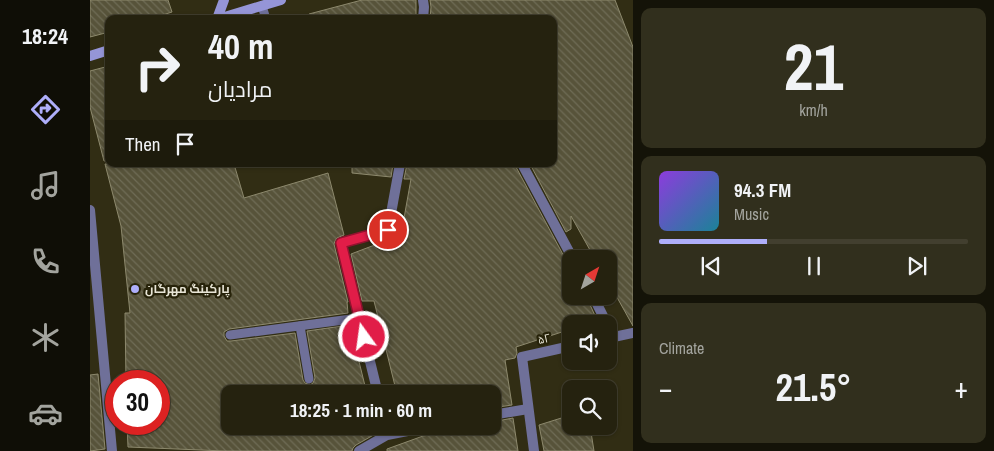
<!DOCTYPE html>
<html lang="en">
<head>
<meta charset="utf-8">
<style>
	:root { --surface:#25220f; --page:#312f1d; --text:#f1f3f6; --muted:#a3a49e; --line:#423f2f; --accent:#aeaefa }
	body { margin:0; font-family:"Archivo Narrow",Cairo,sans-serif; background:var(--page); color:var(--text); height:100vh; display:flex; flex-direction:column; font-size:19px; white-space:nowrap }
	* { box-sizing:border-box; margin:0 }
	p { font-size:16px; color:var(--muted) }
	.icon { flex:none; width:28px; height:28px; fill:none; stroke:currentColor; stroke-width:2; stroke-linecap:round; stroke-linejoin:round }
	.map { position:relative; flex:1; overflow:hidden }
	.sheet { display:flex; flex-direction:column; gap:8px; padding:8px; background:#141308; width:361px }
	.sheet>* { flex:none }
	.guide { position:absolute; left:15px; top:15px; width:452px; height:152px; border-radius:10px; box-shadow:0 1px 4px #0004,0 0 0 1px var(--line); background:#25220f; color:var(--text); overflow:hidden }
	.needle { width:32px; rotate:39deg }
	.tools { position:absolute; left:472px; top:250px; display:grid; gap:10px }
	.tools a { display:grid; place-items:center; width:55px; height:55px; border-radius:10px; background:var(--surface); box-shadow:0 1px 4px #0004,0 0 0 1px var(--line); font-size:25px }
	.speed { position:absolute; left:15px; top:370px; display:flex; gap:10px; font-size:25px; font-weight:700; text-align:center }
	.speed>* { display:grid; place-content:center; width:65px; height:65px; border-radius:50%; background:var(--surface); box-shadow:0 1px 4px #0004,0 0 0 1px var(--line); line-height:1 }
	.speed .limit { border:8px solid #d22; background:#fff; color:#111 }
	.pin { position:absolute; display:grid; place-items:center; width:42px; height:42px; color:#fff; margin:-21px; border:2px solid #fff; border-radius:50%; box-shadow:0 1px 5px #0007 }
	.me { position:absolute; width:55px; margin:-28px; rotate:346deg; stroke-linejoin:round; filter:drop-shadow(0 0 4px #0008) }
	.turn { display:flex; align-items:center; gap:18px; height:105px; padding:0 20px; font-size:22px }
	.turn .icon { width:65px; height:65px; stroke-width:2.5 }
	.turn b { display:block; font-size:35px; line-height:42px }
	.then { display:flex; align-items:center; height:48px; padding:0 20px; background:#0003; gap:10px; font-size:19px }
	.big { font-size:38px; font-weight:700; line-height:1.1 }
	.sheet .tile { flex:1; display:flex; flex-direction:column; justify-content:center; gap:8px; min-width:0; padding:0 18px; border-radius:10px; background:var(--page) }
	.sheet .dial { align-items:center; gap:0 }
	.dial b { font-size:65px; line-height:1 }
	.song { display:flex; align-items:center; gap:15px }
	.cover { width:60px; height:60px; border-radius:8px; background:linear-gradient(135deg,hsl(270 70% 55%),hsl(190 70% 35%)) }
	.played { height:5px; border-radius:2px; background:linear-gradient(90deg,var(--accent) 35%,var(--line) 35%) }
	.keys { display:flex; justify-content:space-around; direction:ltr }
	.heat { display:flex; justify-content:space-between; align-items:center; font-size:28px; direction:ltr }
	.trip { position:absolute; left:131px; top:385px; width:280px; height:50px; border-radius:10px; background:var(--surface); box-shadow:0 1px 4px #0004,0 0 0 1px var(--line); font-weight:700; line-height:50px; text-align:center }
	main { display:flex; flex:1; min-height:0 }
	.tabs { display:flex; flex-direction:column; width:90px; justify-content:space-around; align-items:center; background:#0f0e06; color:var(--muted) }
	.tabs .icon { width:35px; height:35px }
	.tabs .on { color:var(--accent) }
	.tabs b { font-size:22px; color:var(--text) }
	.map>svg:first-child { display:block }
</style>
</head>
<body>
<main>
<nav class="tabs">
<b>18:24</b>
<svg class="icon on" aria-label="directions" viewBox="0 0 24 24"><path d="M12 3l9 9-9 9-9-9zM9 14v-3h6M13 9l2 2-2 2"/></svg>
<svg class="icon" aria-label="music" viewBox="0 0 24 24"><path d="M9 18V5l10-2v13"/><circle cx="6" cy="18" r="3"/><circle cx="16" cy="16" r="3"/></svg>
<svg class="icon" aria-label="phone" viewBox="0 0 24 24"><path d="M5 4h4l2 5-3 2q2 4 5 5l2-3 5 2v4C11 20 4 13 5 4z"/></svg>
<svg class="icon" aria-label="climate" viewBox="0 0 24 24"><path d="M12 3v18M4 7l16 10M4 17L20 7"/></svg>
<svg class="icon" aria-label="car" viewBox="0 0 24 24"><path d="M5 17H2v-5l4-1 3-4h7l3 4 3 1v5h-3M9 17h6M6 11h13"/><circle cx="7" cy="17" r="2"/><circle cx="17" cy="17" r="2"/></svg>
</nav>
<div class="map">
<svg width="543" height="451" viewBox="0 0 543 451">
	<defs>
		<pattern id="building-back-hatch" width="6" height="6" patternUnits="userSpaceOnUse" patternTransform="scale(1.25)"><rect width="6" height="6" fill="#57533a"/><path d="M-1 5l2 2M0 0l6 6M5-1l2 2" fill="none" stroke="#6f6c56"/></pattern>
	</defs>
	<rect width="100%" height="100%" fill="#312d14"/>
	<!-- building -->
	<g fill="url(#building-back-hatch)" stroke="#8d896d">
		<polygon points="0,0 78,0 82,12 60,19 19,19 19,32 0,37"/>
		<polygon points="272,0 326,0 326,19 219,19 219,14"/>
		<polygon points="340,0 525,0 543,47 543,326 519,283 519,259 505,259 481,216 481,229 476,232 440,164 464,164 464,19 340,19 341,7"/>
		<polygon points="19,66 19,160 14,161 0,107 0,71"/>
		<polygon points="15,164 144,164 154,198 238,173 254,235 247,238 245,241 244,244 258,302 257,302 258,313 139,329 134,332 134,336 137,341 141,341 205,333 213,380 215,383 220,385 223,383 225,378 217,331 260,325 277,394 140,394 140,426 285,426 287,433 266,445 263,448 262,451 135,451 38,447 37,424 69,424 69,381 36,381 35,313 40,313 31,226"/>
		<polygon points="262,164 303,164 301,177 262,173"/>
		<polygon points="317,164 425,164 426,167 477,262 481,266 481,296 496,296 507,320 497,324 481,324 481,329 426,347 427,353 425,358 415,360 422,405 402,408 402,394 307,394 284,301 272,301 261,254 311,235 321,179 314,179"/>
		<polygon points="8,374 15,449 0,451 0,375"/>
		<polygon points="481,415 481,426 500,426 504,451 454,451 449,425"/>
		<polygon points="423,418 428,451 297,451 297,449 333,436 402,426 402,422"/>
	</g>
	<g fill="none" stroke-linecap="round" stroke-linejoin="round">
		<!-- lane -->
		<g stroke="#6f7099" stroke-width="9">
			<polyline points="172,6 176,19"/>
			<polyline points="210,326 219,379"/>
			<polyline points="140,335 269,318"/>
		</g>
		<!-- street -->
		<g stroke="#6f7099" stroke-width="10">
			<polyline points="333,19 334,7 333,0"/>
			<polyline points="432,164 483,259"/>
			<polyline points="0,210 22,451"/>
			<polyline points="503,296 517,324"/>
			<polyline points="519,338 543,333"/>
			<polyline points="288,394 251,243 298,230 310,164"/>
			<polyline points="402,415 438,409"/>
			<polyline points="269,451 297,435 343,426"/>
			<polyline points="444,451 432,357 481,346"/>
		</g>
		<!-- secondary -->
		<g stroke="#9595d7" stroke-width="10">
			<polyline points="127,19 134,0"/>
			<polyline points="128,19 191,0"/>
			<polyline points="0,56 19,50"/>
		</g>
	</g>
	<g fill="none" stroke-linecap="round" stroke-linejoin="round">
		<defs>
			<polyline id="route" points="274,337 251,243 298,230"/>
		</defs>
		<!-- route casing -->
		<use href="#route" stroke="#92132f" stroke-width="12"/>
		<!-- route -->
		<use href="#route" stroke="#e11d48" stroke-width="9"/>
	</g>
	<!-- markers -->
	<circle fill="#aeaefa" stroke="#27230a" stroke-width="2" cx="45" cy="289" r="5"/>
	<g text-anchor="middle" stroke-width="4.5" stroke-linejoin="round" paint-order="stroke">
		<!-- poi labels -->
		<g font-size="12" font-weight="bold" fill="#e8e5d6" stroke="#27230a" text-anchor="start">
			<text x="55" y="293">پارکینگ مهرگان</text>
		</g>
		<!-- street labels -->
		<g font-size="12" fill="#e8e5d6" stroke="#27230a">
			<text transform="translate(454 339) rotate(-13)" y="4">۵۲</text>
		</g>
	</g>
</svg>
<div class="tools">
<a><svg class="needle" viewBox="-14 -14 28 28"><path d="M0-13l5 13h-10z" fill="#e53935"/><path d="M0 13l5-13h-10z" fill="#a3a49e"/></svg></a>
<a><svg class="icon" aria-label="sound" viewBox="0 0 24 24"><path d="M4 9h4l5-4v14l-5-4H4zM17 9q2 3 0 6"/></svg></a>
<a><svg class="icon" aria-label="search" viewBox="0 0 24 24"><circle cx="10" cy="10" r="6"/><path d="M15 15l6 6"/></svg></a>
</div>
<div class="speed"><div class="limit">30</div></div>
<div class="pin" style="left:298px;top:230px;background:#d93025"><svg class="icon" aria-label="arrive" viewBox="0 0 24 24"><path d="M6 21V4h12l-3 4 3 4H6"/></svg></div>
<svg class="me" style="left:274px;top:337px" viewBox="-20 -20 40 40"><circle r="17" fill="#e11d48" stroke="#fff" stroke-width="3"/><path d="M0-11L8 9 0 5-8 9z" fill="#fff"/></svg>
<div class="trip">18:25 · 1 min · 60 m</div>
<div class="guide">
<div class="turn"><svg class="icon" aria-label="right" viewBox="0 0 24 24"><path d="M7 20v-9h11M14 6l5 5-5 5"/></svg><div><b>40 m</b>مرادیان</div></div>
<div class="then">Then<svg class="icon" aria-label="arrive" viewBox="0 0 24 24"><path d="M6 21V4h12l-3 4 3 4H6"/></svg></div>
</div>
</div>
<section class="sheet">
<div class="tile dial"><b>21</b><p>km/h</p></div>
<div class="tile">
<div class="song"><i class="cover"></i><div><b>94.3 FM</b><p>Music</p></div></div>
<div class="played"></div>
<div class="keys"><svg class="icon" aria-label="previous" viewBox="0 0 24 24"><path d="M18 5L8 12l10 7zM5 5v14"/></svg><svg class="icon" aria-label="pause" viewBox="0 0 24 24"><path d="M8 5v14M16 5v14"/></svg><svg class="icon" aria-label="next" viewBox="0 0 24 24"><path d="M6 5l10 7-10 7zM19 5v14"/></svg></div>
</div>
<div class="tile"><p>Climate</p>
<div class="heat"><a>−</a><b class="big">21.5°</b><a>+</a></div>
</div>
</section>
</main>
</body>
</html>
